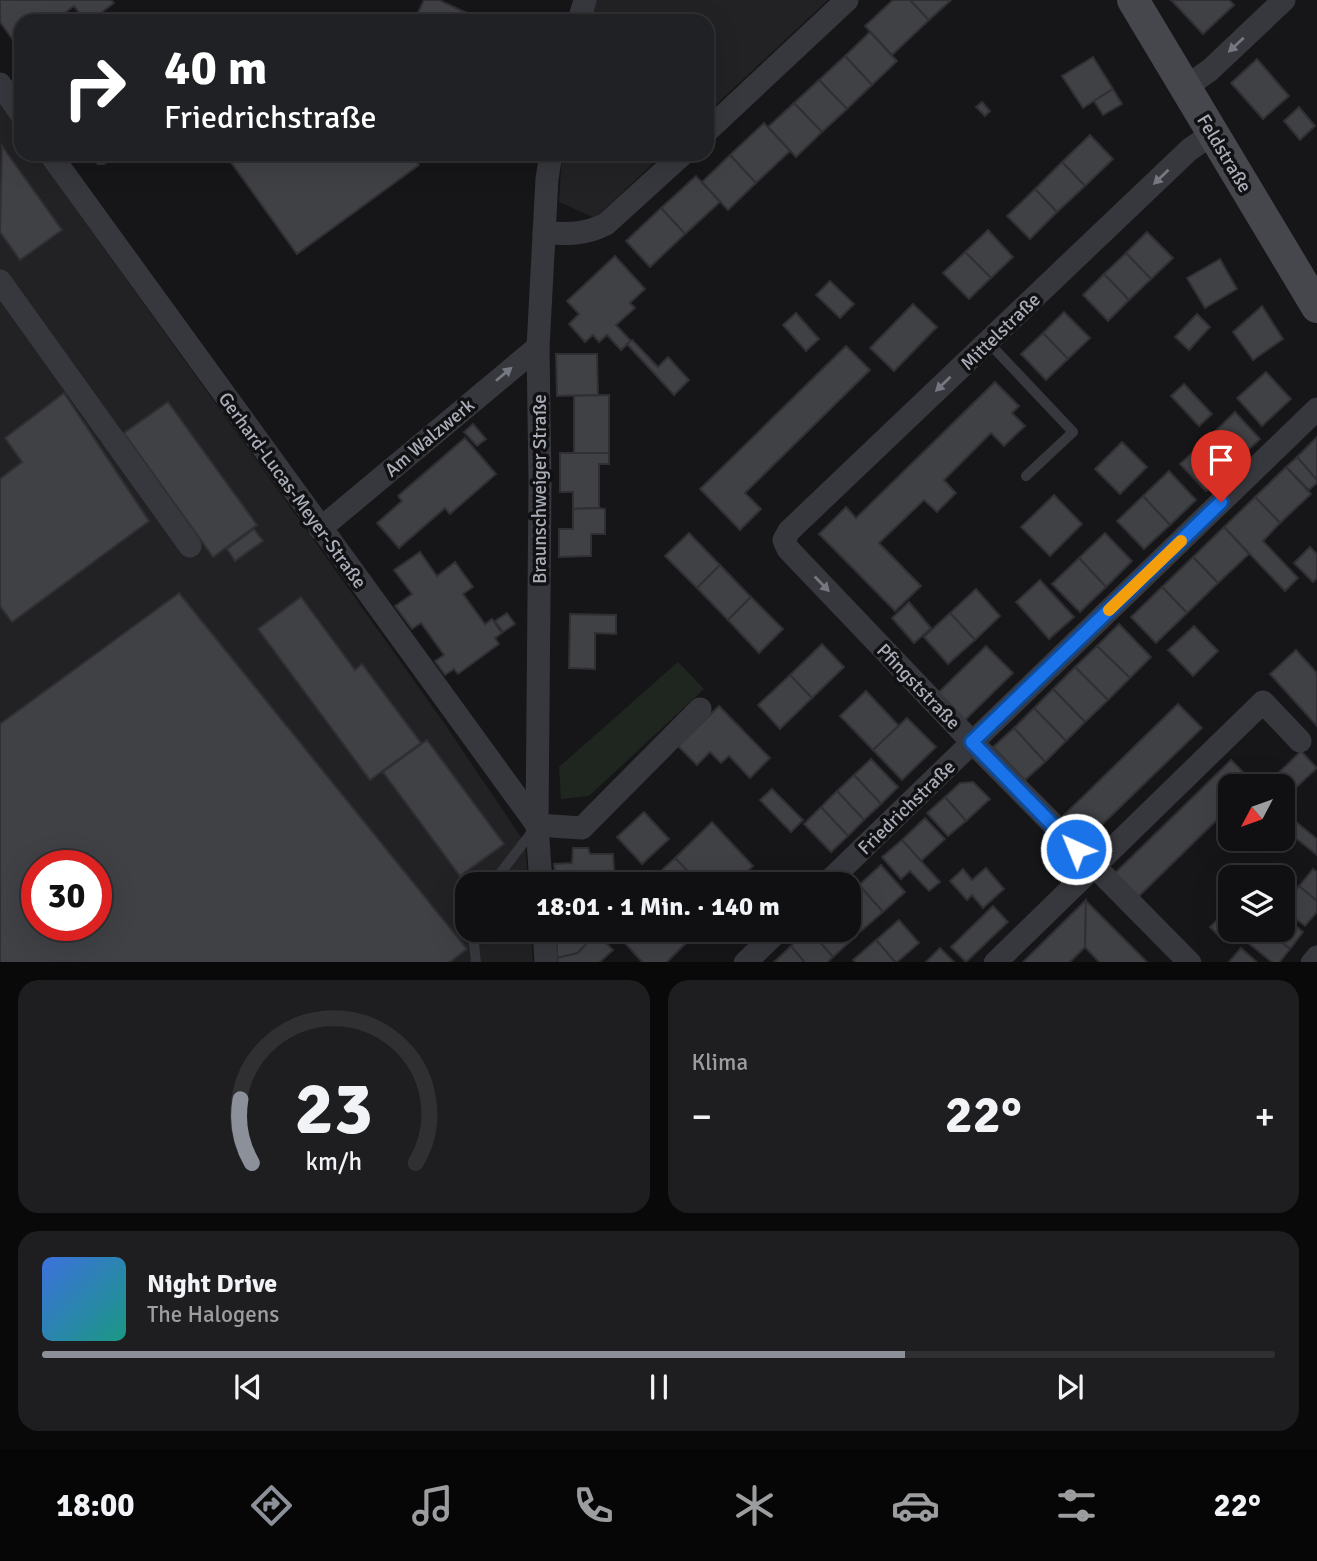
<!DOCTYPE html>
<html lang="de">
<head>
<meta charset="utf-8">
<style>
	:root { --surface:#101012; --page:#1e1e20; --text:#f1f3f6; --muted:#9c9d9f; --line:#303032; --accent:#8c9099 }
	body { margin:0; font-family:Signika,sans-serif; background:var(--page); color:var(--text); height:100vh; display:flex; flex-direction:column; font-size:26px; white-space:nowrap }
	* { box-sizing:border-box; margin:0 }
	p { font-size:23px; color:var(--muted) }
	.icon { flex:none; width:38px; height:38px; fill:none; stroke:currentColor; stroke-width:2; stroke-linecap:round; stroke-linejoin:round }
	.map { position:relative; height:962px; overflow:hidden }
	.details { display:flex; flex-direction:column; gap:18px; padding:18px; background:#09090a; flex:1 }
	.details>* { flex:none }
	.banner { position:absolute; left:14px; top:14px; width:700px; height:147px; border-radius:21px; box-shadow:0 7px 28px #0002,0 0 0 2px var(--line); background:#202124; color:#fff; overflow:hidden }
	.needle { width:46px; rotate:229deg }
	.fabs { position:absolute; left:1218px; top:774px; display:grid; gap:14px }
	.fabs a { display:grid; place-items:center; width:77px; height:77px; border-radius:14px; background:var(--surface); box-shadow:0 7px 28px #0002,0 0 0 2px var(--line); font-size:35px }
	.speed { position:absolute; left:21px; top:850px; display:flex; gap:14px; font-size:35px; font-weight:700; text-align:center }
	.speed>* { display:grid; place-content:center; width:91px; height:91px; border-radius:50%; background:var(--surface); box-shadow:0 7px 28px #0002,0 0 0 2px var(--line); line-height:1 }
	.speed .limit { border:10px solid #d22; background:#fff; color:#111 }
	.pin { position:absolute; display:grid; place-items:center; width:60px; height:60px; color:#fff; margin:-72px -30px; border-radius:50% 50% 50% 0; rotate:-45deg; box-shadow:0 0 7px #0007 }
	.pin .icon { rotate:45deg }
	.me { position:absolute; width:77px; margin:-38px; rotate:316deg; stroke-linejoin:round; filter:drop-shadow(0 0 5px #0008) }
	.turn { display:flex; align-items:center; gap:24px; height:147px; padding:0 35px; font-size:32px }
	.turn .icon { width:91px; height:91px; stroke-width:2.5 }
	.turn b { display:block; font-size:49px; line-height:60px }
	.big { font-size:52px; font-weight:700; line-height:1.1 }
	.details .tile { flex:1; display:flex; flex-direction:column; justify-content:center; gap:10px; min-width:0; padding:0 24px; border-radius:21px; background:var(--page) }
	.details .dial { align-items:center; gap:0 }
	.dial svg { height:182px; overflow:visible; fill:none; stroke:var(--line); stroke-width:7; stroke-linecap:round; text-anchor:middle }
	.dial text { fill:var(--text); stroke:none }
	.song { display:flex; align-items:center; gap:21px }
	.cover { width:84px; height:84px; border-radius:10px; background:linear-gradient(135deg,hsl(220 70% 55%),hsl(170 70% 35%)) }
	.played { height:7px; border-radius:4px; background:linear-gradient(90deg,var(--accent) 70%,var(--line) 70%) }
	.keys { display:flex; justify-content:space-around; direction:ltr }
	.heat { display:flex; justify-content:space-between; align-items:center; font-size:38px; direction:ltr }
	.details .tiles { flex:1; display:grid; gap:18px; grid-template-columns:1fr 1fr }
	.tile:last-child { grid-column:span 2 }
	.trip { position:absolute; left:455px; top:872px; width:406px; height:70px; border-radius:21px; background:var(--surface); box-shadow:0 7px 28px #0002,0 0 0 2px var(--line); font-weight:700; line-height:70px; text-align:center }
	.tab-bar { display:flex; height:112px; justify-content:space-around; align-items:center; background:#060607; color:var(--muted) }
	.tab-bar .icon { width:49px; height:49px }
	.tab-bar .current { color:var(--accent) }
	.tab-bar b { font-size:32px; color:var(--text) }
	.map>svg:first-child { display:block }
</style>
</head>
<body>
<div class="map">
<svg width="1317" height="963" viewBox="0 0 1317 963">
	<rect width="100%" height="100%" fill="#161618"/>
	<!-- built -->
	<g fill="#222225" fill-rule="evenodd">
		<polygon points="593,0 828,0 707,113 707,21 586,21"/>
		<path d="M0,104L21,133V154H36L311,536L442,720L525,843L528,884H467V929H531L533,962H0ZM37,866H96V926H37Z"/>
		<polygon points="562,154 663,154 595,218 559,202"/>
	</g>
	<!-- green -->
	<polygon fill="#1e261f" points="678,662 704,689 589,796 561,799 559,767"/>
	<!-- building -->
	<g fill="#404145" stroke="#303034" stroke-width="2" fill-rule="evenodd">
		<polygon points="0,0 111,0 114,3 90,21 85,21 74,6 54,21 21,21 21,45 18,47 0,22"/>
		<polygon points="424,0 439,0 484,21 414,21"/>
		<polygon points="893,0 910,0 929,20 892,55 865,26"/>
		<polygon points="910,0 951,0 929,20"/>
		<polygon points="1171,0 1229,0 1234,5 1203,34"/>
		<polygon points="870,32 897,61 872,85 845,56"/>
		<polygon points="845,56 872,85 847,109 819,80"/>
		<polygon points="1093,57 1113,89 1083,108 1062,76"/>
		<polygon points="1257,59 1289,96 1263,119 1231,83"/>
		<polygon points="819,80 847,109 822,132 794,103"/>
		<polygon points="1113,89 1122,104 1103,115 1094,101"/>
		<polygon points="982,102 990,111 985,116 976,107"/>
		<polygon points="794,103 822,132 796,157 768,127"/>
		<polygon points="1299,107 1315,126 1300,140 1284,121"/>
		<polygon points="764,123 790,151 756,183 730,155"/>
		<polygon points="1090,135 1113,159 1085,186 1062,162"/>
		<polygon points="2,146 62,230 20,260 0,232"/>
		<polygon points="94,154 110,154 111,159 104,164 98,164 93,158"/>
		<polygon points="225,154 411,154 419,165 297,254"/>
		<polygon points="730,155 756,183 728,210 702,182"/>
		<polygon points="1062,162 1085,186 1057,212 1035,189"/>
		<polygon points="696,176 720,202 685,234 661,208"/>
		<polygon points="1035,189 1057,212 1030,239 1007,216"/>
		<polygon points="661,208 685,234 650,267 626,241"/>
		<polygon points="988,230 1013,257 991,278 965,252"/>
		<polygon points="1147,232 1173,258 1151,279 1126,253"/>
		<polygon points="965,252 991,278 969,299 943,273"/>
		<polygon points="1126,253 1151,279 1129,300 1104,274"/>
		<polygon points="615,256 645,289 630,303 635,308 616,325 631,341 621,350 607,335 599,342 593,335 585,342 569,324 579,314 567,301"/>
		<polygon points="1220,259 1237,289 1205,308 1187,278"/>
		<polygon points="1104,274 1129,300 1108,321 1083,295"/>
		<polygon points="830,281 854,304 840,318 816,295"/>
		<polygon points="913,304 937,327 894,371 870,348"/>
		<polygon points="1262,306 1283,339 1253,360 1233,332"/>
		<polygon points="1064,312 1090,338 1068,359 1043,333"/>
		<polygon points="796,313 819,339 806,351 783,325"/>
		<polygon points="1197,314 1210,327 1189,350 1175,337"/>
		<polygon points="1043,333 1068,359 1046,380 1021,354"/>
		<polygon points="632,340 658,367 668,357 689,380 674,395 627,344"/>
		<polygon points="846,346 870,370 745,493 761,509 740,530 700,489"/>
		<polygon points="556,354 597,354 598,395 557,396"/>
		<polygon points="1266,372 1291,399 1262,426 1237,398"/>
		<polygon points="995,382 1019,406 1012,413 1025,426 1004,446 991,433 944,480 956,493 937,512 924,500 879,543 921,586 895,611 819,534 846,507 856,518"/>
		<polygon points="1184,384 1212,414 1199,426 1171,396"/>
		<polygon points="64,393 149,521 12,622 0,606 0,479 22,462 5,438"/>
		<polygon points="609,395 609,453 574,453 574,396"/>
		<polygon points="168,402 257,525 213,557 124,433"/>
		<polygon points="1235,412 1260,439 1233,464 1208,438"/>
		<polygon points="473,424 486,439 477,446 464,432"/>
		<polygon points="1317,437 1317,480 1297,457"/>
		<polygon points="465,438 496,474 450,514 445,508 399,548 377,523 402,501 398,496"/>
		<polygon points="1208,438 1233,464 1206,491 1180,464"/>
		<polygon points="1122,442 1147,467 1120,494 1095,469"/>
		<polygon points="560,453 609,453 609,464 599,464 599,508 573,509 573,492 560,492"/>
		<polygon points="1297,457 1317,480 1317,483 1309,490 1286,467"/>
		<polygon points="1286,467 1311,494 1280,523 1255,497"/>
		<polygon points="1169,471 1196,500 1170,525 1143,496"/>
		<polygon points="1054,495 1082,524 1050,556 1021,527"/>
		<polygon points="1143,496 1170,525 1144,549 1117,521"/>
		<polygon points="1255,497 1280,523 1263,541 1298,578 1285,591 1224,527"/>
		<polygon points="599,508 605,509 605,534 591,534 591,556 559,557 559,529 573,529 573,509"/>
		<polygon points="1224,527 1249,554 1218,583 1193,557"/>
		<polygon points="254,529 263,541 235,561 227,549"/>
		<polygon points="689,533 720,565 697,588 665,556"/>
		<polygon points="1105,533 1132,561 1106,587 1079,558"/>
		<polygon points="1310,547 1317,554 1317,578 1313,582 1294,563"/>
		<polygon points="420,552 437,576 455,562 473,587 463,594 485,624 492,619 502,633 495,638 499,644 458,674 454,669 445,675 435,661 444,655 421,623 412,629 395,606 412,594 394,570"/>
		<polygon points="1193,557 1218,583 1187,613 1162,587"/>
		<polygon points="1079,558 1106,587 1080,612 1052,584"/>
		<polygon points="720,565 751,597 728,620 697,588"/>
		<polygon points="1040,580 1074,617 1049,639 1016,602"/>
		<polygon points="1162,587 1187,613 1156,643 1131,617"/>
		<polygon points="976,589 1000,616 975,640 950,613"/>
		<path d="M179,593L467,949L449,963H0V724ZM37,866H96V926H37Z"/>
		<polygon points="301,597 355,670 362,664 421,743 370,780 258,629"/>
		<polygon points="751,597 783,629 759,653 728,620"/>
		<polygon points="909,602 931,628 914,643 892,618"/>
		<polygon points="507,613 515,624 503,632 495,621"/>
		<polygon points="950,613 975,640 948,664 924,637"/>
		<polygon points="570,614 616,615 616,634 595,633 595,669 569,668"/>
		<polygon points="1119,624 1151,657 1130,678 1097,646"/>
		<polygon points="1194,626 1218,651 1193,676 1168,650"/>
		<polygon points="822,644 844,667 812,698 790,675"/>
		<polygon points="986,646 1013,673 965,720 938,693"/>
		<polygon points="1097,646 1130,678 1108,700 1075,667"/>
		<polygon points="1296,650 1317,673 1317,726 1270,674"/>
		<polygon points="1075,667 1108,700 1085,722 1053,689"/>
		<polygon points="790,675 812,698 780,729 758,705"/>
		<polygon points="1053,689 1085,722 1066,741 1034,708"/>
		<polygon points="866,691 899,726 873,750 840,716"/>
		<polygon points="1178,704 1202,728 1084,842 1061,818"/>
		<polygon points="719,706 770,758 750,778 729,756 721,763 710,752 697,765 678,746"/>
		<polygon points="1034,708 1066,741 1045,762 1014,728"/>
		<polygon points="907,718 936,747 902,780 873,750"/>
		<polygon points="1014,728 1045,762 1025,780 993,747"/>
		<polygon points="427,740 504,844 460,876 383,772"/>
		<polygon points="1301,751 1317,768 1283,800 1283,786 1265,786"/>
		<polygon points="871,759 898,787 881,804 854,775"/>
		<polygon points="1231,760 1255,784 1253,786 1230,786 1230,807 1137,898 1114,874"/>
		<polygon points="854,775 881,804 864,820 837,791"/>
		<polygon points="973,782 990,799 966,821 945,797 960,783"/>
		<polygon points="772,789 803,820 791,832 760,800"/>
		<polygon points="837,791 864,820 848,836 821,807"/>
		<polygon points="945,797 966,821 948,836 927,813"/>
		<polygon points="821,807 848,836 831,852 804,824"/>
		<polygon points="1283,811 1317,839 1317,855 1283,828"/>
		<polygon points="644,812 669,839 642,864 617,837"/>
		<polygon points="925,818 945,839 921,861 902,840"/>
		<polygon points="712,822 753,866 734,884 700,884 675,858"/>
		<polygon points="902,840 940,882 929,891 910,871 901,879 882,857"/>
		<polygon points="573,848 588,848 590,854 613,854 615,884 556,884 554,864 572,863"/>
		<polygon points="675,858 700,884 649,884 648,883"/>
		<polygon points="881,865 905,892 883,912 859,885"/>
		<polygon points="986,868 1004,889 983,908 972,895 967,900 950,881 963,869 972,880"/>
		<polygon points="1313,869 1317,872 1317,901 1299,886"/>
		<polygon points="859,885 883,912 861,931 849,917 849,894"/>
		<polygon points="1299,886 1317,901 1317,912 1305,926 1283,909"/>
		<polygon points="1086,900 1085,947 1069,963 1022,963"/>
		<polygon points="1086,901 1148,963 1100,963 1085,947"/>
		<polygon points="993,906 1008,922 966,962 951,947"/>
		<polygon points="1283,916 1303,932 1290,949 1265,929 1283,929"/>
		<polygon points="899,920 919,943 896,963 876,940"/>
		<polygon points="1217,920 1231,934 1224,941 1210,927"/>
		<polygon points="849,928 856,936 833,957 809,930"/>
		<polygon points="557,929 599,929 578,953 557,958"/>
		<polygon points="612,929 692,929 696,933 666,963 643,963"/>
		<polygon points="1258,929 1265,929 1290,949 1279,963 1273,963 1247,942"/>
		<polygon points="809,930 833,957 827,963 805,963 791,946"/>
		<polygon points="596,933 613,950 599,963 558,963 557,958 578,953"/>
		<polygon points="876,940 896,963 856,963 853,960"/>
		<polygon points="791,946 805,963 773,963"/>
		<polygon points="940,948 955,963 925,963"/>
		<polygon points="1241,948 1258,963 1228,963"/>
	</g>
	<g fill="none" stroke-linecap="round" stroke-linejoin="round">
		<!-- lane -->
		<g stroke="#37383d" stroke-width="10">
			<polyline points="988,342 1073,432 1026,476"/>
			<polyline points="492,884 535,828"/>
			<polyline points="475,929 473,934 476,963"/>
		</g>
		<!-- street -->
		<g stroke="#37383d" stroke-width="23">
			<polyline points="579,21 585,0"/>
			<polyline points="0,84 21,114"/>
			<polyline points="1186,87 1210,70 1284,0"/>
			<polyline points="707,131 847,0"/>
			<polyline points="50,154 537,825"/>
			<path d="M544,233C566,234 585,235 606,224L683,154"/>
			<polyline points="0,281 190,546"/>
			<polyline points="320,529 538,347"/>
			<polyline points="537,825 582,828 700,709"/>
			<polyline points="541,884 537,825 540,482 538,347 547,179 551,154"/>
			<polyline points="826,884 1317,409"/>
			<polyline points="544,929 546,963"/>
			<polyline points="745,963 780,929"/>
			<polyline points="995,963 1263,702 1300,741"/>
			<polyline points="1190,963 972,742 788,549 784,540 789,531 1189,150 1213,133"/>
			<polyline points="1312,963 1317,957"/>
		</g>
		<!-- secondary -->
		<polyline stroke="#45474d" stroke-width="32" points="1133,0 1317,307"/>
	</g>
	<!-- one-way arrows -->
	<defs><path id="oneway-solid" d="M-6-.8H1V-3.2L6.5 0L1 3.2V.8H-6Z" transform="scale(1.75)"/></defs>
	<g fill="#757881">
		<use href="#oneway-solid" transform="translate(1236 45) rotate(137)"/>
		<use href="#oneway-solid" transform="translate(1161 177) rotate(136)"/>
		<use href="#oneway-solid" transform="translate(504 374) rotate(-40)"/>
		<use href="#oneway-solid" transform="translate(943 384) rotate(136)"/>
		<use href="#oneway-solid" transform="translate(822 584) rotate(46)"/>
	</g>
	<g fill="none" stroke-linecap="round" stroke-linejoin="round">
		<defs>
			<polyline id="route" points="1076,849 972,742 1221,502"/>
		</defs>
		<!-- route casing -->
		<use href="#route" stroke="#114b97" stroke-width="18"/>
		<!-- route -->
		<use href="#route" stroke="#1a73e8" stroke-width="12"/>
		<!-- slow -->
		<polyline stroke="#f59e0b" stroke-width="12" points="1109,610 1181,541"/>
	</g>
	<g text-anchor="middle" stroke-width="7" stroke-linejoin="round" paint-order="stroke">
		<!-- street labels -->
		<g font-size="19" fill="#a8adb8" stroke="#111113">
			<text transform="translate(1225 153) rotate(59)" y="7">Feldstraße</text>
			<text transform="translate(1000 331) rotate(-44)" y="7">Mittelstraße</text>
			<text transform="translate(429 437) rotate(-40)" y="7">Am Walzwerk</text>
			<text transform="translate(539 489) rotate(-90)" y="7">Braunschweiger Straße</text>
			<text transform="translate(293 490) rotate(54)" y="7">Gerhard-Lucas-Meyer-Straße</text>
			<text transform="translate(919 686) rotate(46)" y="7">Pfingststraße</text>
			<text transform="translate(906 807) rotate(-44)" y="7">Friedrichstraße</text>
		</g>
	</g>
</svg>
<div class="fabs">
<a><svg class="needle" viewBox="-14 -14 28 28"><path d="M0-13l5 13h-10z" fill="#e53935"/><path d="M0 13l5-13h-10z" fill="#9c9d9f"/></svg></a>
<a><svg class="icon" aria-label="layers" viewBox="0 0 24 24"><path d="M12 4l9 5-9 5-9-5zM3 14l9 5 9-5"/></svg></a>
</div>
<div class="speed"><div class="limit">30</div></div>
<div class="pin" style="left:1221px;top:502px;background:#d93025"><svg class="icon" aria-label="arrive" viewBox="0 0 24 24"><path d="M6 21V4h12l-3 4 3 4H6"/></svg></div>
<svg class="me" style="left:1076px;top:849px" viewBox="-20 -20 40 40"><circle r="17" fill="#1a73e8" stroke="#fff" stroke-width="3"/><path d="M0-11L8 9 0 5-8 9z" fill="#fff"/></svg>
<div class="trip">18:01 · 1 Min. · 140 m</div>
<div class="banner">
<div class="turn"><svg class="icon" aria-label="right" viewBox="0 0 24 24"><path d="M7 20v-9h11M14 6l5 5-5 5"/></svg><div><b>40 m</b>Friedrichstraße</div></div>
</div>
</div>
<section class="details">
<div class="tiles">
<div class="tile dial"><svg viewBox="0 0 100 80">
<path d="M14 69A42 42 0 1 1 86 69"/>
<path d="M14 69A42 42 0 0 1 9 41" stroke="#8c9099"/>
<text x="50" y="56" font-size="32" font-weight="700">23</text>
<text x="50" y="72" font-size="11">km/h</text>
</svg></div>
<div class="tile"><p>Klima</p>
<div class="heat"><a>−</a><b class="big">22°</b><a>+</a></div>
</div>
<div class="tile">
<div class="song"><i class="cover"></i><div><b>Night Drive</b><p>The Halogens</p></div></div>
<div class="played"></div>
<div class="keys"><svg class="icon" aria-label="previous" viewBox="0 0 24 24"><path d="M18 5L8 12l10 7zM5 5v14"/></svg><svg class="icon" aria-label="pause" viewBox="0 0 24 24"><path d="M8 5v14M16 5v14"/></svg><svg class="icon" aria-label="next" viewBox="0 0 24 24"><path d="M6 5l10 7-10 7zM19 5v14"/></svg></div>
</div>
</div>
</section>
<nav class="tab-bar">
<b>18:00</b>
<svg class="icon current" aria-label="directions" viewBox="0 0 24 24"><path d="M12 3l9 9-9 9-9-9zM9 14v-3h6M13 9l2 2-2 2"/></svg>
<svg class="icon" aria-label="music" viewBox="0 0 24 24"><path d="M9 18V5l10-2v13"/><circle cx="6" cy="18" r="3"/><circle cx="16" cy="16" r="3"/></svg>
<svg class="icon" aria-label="phone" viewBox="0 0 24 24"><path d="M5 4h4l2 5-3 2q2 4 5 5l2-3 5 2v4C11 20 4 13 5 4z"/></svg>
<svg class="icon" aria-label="climate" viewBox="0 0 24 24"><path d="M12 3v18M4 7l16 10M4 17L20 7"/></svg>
<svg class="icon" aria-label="car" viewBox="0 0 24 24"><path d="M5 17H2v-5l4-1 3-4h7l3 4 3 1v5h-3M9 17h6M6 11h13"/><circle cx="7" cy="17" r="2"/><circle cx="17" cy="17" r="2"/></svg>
<svg class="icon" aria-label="filters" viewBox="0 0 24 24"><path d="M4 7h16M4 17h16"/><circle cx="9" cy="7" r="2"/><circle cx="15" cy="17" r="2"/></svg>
<b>22°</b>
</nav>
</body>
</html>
